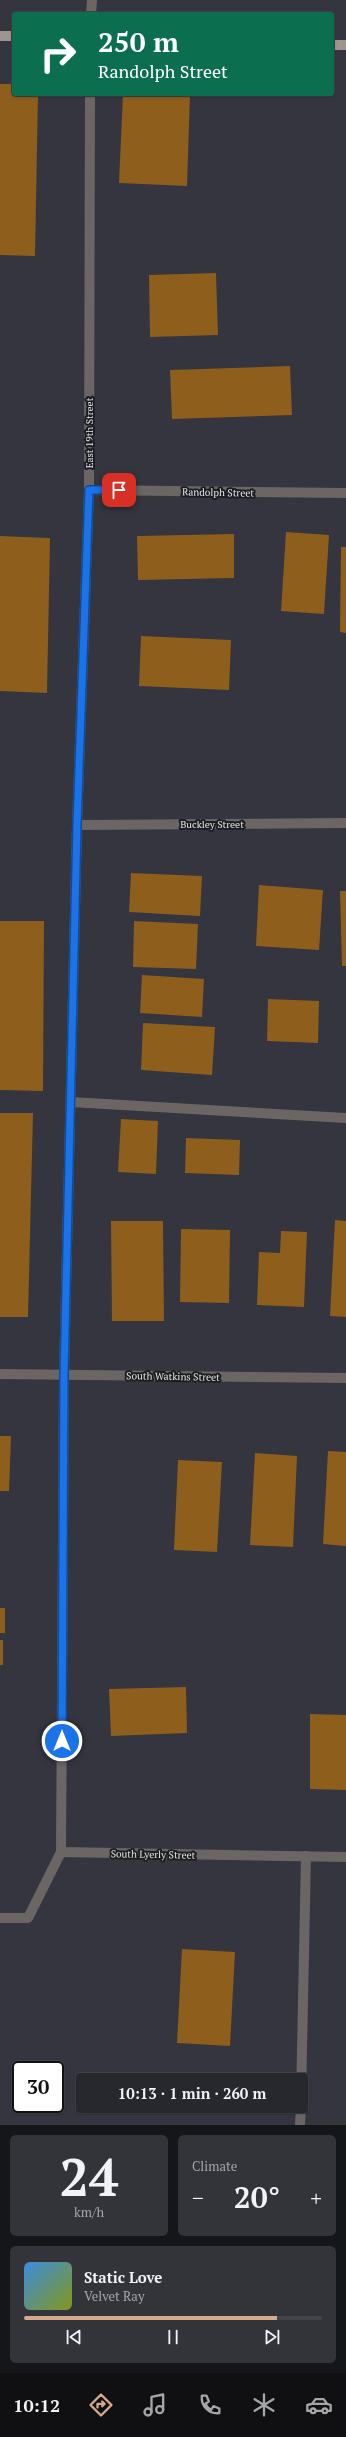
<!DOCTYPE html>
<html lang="en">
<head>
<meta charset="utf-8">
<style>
	:root { --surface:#27282e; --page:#33343a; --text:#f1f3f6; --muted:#a4a6aa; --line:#43444a; --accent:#d6ab8b }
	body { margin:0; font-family:"PT Serif",serif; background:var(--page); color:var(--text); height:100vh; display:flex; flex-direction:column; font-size:15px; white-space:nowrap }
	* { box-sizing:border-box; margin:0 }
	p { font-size:13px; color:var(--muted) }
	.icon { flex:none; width:22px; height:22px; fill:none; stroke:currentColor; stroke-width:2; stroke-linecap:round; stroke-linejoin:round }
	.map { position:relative; height:2125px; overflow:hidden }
	.side { display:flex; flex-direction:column; gap:10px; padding:10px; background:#151619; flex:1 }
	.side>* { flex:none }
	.banner { position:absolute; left:12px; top:12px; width:322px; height:84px; border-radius:4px; box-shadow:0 1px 3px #0004,0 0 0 1px var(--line); background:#0b6e4f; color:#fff; overflow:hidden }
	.speed { position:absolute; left:12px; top:2061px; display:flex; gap:8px; font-size:20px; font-weight:700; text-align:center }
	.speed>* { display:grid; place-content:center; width:52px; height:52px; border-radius:50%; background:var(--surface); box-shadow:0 1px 3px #0004,0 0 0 1px var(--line); line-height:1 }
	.speed .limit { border:2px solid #111; border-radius:6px; background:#fff; color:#111 }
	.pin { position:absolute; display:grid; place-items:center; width:34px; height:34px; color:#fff; margin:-17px; border-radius:8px; box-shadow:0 2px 6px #0006 }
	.me { position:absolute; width:44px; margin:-22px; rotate:0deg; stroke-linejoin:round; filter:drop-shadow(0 0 3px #0008) }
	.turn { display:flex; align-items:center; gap:14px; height:84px; padding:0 20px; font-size:18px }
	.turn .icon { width:52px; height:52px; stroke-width:2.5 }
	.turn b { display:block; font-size:28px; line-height:34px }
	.big { font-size:30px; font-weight:800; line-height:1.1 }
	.side .widget { flex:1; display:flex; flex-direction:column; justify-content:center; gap:6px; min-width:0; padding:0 14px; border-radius:6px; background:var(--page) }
	.side .dial { align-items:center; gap:0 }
	.dial b { font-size:52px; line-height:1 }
	.song { display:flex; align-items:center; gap:12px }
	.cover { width:48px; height:48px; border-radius:6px; background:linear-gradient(135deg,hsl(210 70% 55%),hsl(70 70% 35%)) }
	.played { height:4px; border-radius:2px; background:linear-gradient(90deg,var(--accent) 85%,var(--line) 85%) }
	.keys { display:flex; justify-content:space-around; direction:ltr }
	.heat { display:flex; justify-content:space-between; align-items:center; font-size:22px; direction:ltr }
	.side .tiles { flex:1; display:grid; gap:10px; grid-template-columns:1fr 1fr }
	.widget:last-child { grid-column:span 2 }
	.trip { position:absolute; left:76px; top:2073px; width:232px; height:40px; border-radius:4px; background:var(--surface); box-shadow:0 1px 3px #0004,0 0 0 1px var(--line); font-weight:800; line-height:40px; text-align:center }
	.tabs { display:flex; height:64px; justify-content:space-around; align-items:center; background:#101012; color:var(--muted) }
	.tabs .icon { width:28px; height:28px }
	.tabs .current { color:var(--accent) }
	.tabs b { font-size:18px; color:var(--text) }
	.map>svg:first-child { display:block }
</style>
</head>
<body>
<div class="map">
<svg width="346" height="2125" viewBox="0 0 346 2125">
	<rect width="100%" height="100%" fill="#34353e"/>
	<!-- building -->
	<g fill="#8d5e1c">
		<polygon points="0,84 14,84 14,94 38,94 35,256 0,255"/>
		<polygon points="123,94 190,94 187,186 119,183"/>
		<polygon points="216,273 218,335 150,337 149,275"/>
		<polygon points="290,366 292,415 172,419 170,370"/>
		<polygon points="286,532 329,535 324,614 281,611"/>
		<polygon points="234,534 234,578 138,580 137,536"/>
		<polygon points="0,536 50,538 47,693 0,691"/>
		<polygon points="341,547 346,547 346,633 340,632"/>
		<polygon points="141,636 231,640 229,690 139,686"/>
		<polygon points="131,873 202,876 200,916 129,912"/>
		<polygon points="259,885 323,890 319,950 256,946"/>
		<polygon points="340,891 346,891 346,966 342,966"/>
		<polygon points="0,921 44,921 43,1091 0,1090"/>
		<polygon points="134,921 198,924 196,969 133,967"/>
		<polygon points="142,975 204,979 202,1017 140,1013"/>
		<polygon points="268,999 319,1001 318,1043 267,1041"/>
		<polygon points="143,1023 215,1027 212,1075 141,1070"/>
		<polygon points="0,1113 33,1113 28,1317 0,1317"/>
		<polygon points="121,1119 158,1121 156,1174 118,1172"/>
		<polygon points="186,1138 240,1140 239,1175 185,1173"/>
		<polygon points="335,1220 346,1221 346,1317 330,1316"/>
		<polygon points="111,1221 163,1221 164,1321 112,1321"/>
		<polygon points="181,1229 230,1230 229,1303 180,1302"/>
		<polygon points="281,1231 307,1232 304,1307 257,1305 259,1252 280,1253"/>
		<polygon points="0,1436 11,1436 9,1491 0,1491"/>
		<polygon points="328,1451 346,1452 346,1546 323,1544"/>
		<polygon points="255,1453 297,1456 293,1547 250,1545"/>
		<polygon points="178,1460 222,1462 217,1552 174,1550"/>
		<rect x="0" y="1608" width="5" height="25"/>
		<rect x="0" y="1640" width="3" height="25"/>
		<polygon points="186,1687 187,1733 111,1736 109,1689"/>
		<polygon points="310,1714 346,1715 346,1790 310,1789"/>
		<polygon points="182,1949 235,1952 230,2046 177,2043"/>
	</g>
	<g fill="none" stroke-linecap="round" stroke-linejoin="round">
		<!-- lane -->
		<g stroke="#6b6664" stroke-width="10">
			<polyline points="71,1102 346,1118"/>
			<polyline points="301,2098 306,1856"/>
			<polyline points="300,2125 301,2106"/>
		</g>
		<!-- street -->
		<g stroke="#6b6664" stroke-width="10">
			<polyline points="91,14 92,0"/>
			<polyline points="89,490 346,493"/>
			<polyline points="77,825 346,823"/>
			<polyline points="0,1374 346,1378"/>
			<polyline points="61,1852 64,1374 77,825 89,490 90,94"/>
			<polyline points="0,1918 28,1918 61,1852 346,1857"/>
		</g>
		<!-- primary -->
		<g stroke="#9f9590" stroke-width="10">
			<polyline points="0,36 14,36"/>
			<polyline points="332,45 346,45"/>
		</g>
	</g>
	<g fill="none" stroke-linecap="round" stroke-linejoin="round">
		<defs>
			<polyline id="route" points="62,1741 64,1374 77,825 89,490 119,490"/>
		</defs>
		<!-- route casing -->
		<use href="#route" stroke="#114b97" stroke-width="10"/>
		<!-- route -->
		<use href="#route" stroke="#1a73e8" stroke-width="7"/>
	</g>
	<g text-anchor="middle" stroke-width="4" stroke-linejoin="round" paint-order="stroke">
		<!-- street labels -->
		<g font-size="10" fill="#e3e4ea" stroke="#1c1d21">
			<text transform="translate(89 433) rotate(-90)" y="4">East 19th Street</text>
			<text transform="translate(218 492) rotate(1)" y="4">Randolph Street</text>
			<text x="212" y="828">Buckley Street</text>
			<text transform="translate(173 1376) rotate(1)" y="4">South Watkins Street</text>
			<text transform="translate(153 1854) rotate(1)" y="4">South Lyerly Street</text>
		</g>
	</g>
</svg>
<div class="speed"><div class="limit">30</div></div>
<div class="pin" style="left:119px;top:490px;background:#d93025"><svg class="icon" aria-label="arrive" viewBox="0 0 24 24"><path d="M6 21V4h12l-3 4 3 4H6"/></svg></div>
<svg class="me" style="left:62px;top:1741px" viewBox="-20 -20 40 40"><circle r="17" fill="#1a73e8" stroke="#fff" stroke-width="3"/><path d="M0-11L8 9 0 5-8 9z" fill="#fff"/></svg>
<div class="trip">10:13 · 1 min · 260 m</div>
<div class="banner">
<div class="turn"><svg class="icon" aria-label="right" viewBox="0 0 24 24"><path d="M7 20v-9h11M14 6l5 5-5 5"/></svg><div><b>250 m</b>Randolph Street</div></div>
</div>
</div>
<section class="side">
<div class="tiles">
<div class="widget dial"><b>24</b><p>km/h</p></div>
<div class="widget"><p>Climate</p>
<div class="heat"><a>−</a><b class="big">20°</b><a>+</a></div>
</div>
<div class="widget">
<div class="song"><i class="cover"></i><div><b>Static Love</b><p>Velvet Ray</p></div></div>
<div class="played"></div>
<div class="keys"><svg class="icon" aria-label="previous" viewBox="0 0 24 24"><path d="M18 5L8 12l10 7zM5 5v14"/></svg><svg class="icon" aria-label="pause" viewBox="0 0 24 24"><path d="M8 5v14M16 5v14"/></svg><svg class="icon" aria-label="next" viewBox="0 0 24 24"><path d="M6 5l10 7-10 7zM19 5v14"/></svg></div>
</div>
</div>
</section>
<nav class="tabs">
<b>10:12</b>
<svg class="icon current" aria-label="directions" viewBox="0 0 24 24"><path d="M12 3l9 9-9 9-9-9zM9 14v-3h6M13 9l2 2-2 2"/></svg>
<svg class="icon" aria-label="music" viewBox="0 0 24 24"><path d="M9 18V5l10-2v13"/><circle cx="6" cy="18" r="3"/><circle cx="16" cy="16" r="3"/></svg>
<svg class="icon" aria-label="phone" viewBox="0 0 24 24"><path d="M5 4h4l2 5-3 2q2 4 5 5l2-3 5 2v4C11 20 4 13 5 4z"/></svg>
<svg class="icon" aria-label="climate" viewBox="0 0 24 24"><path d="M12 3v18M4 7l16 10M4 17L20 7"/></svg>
<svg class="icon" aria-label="car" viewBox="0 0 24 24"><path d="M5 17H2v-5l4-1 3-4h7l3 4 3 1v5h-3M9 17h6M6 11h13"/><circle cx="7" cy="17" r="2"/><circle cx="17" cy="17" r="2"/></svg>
</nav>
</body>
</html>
